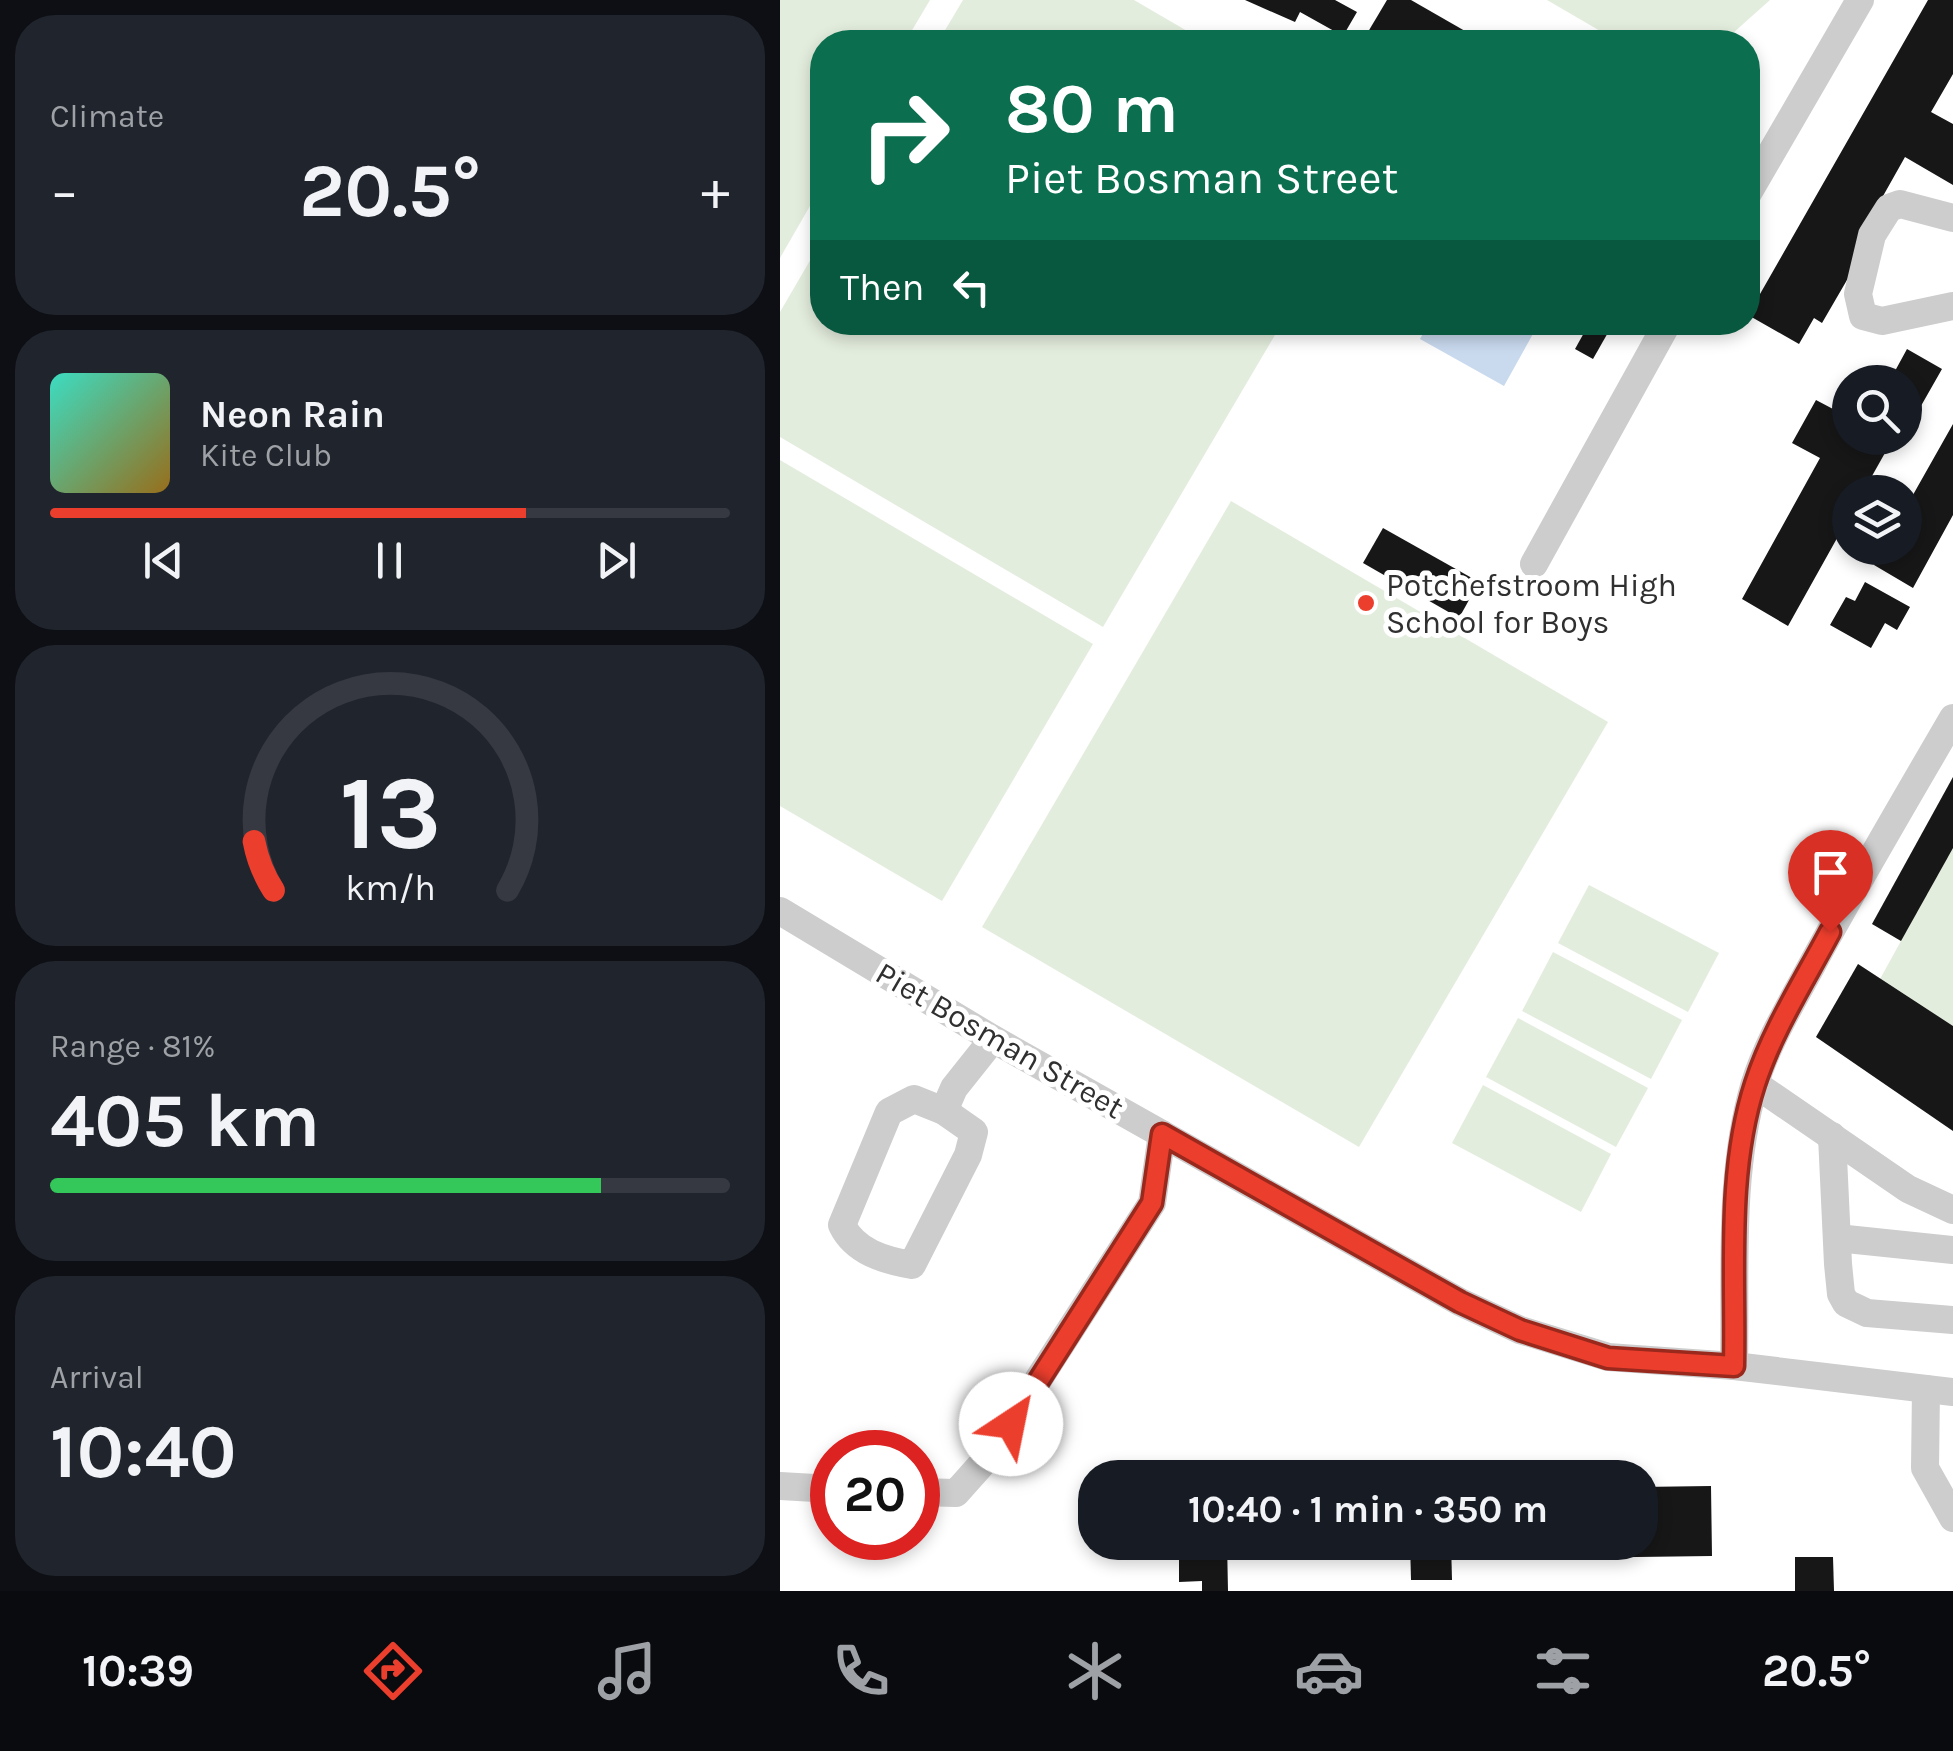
<!DOCTYPE html>
<html lang="en">
<head>
<meta charset="utf-8">
<style>
	:root { --surface:#171b24; --page:#20242c; --text:#f1f3f6; --muted:#9ea1a6; --line:#363941; --accent:#ec3e2d }
	body { margin:0; font-family:Karla,sans-serif; background:var(--page); color:var(--text); height:100vh; display:flex; flex-direction:column; font-size:38px; white-space:nowrap }
	* { box-sizing:border-box; margin:0 }
	p { font-size:32px; color:var(--muted) }
	.icon { flex:none; width:55px; height:55px; fill:none; stroke:currentColor; stroke-width:2; stroke-linecap:round; stroke-linejoin:round }
	.map { position:relative; flex:1; overflow:hidden }
	.sheet { display:flex; flex-direction:column; gap:15px; padding:15px; background:#0d0f14; width:780px }
	.sheet>* { flex:none }
	.hud { position:absolute; left:30px; top:30px; width:950px; height:305px; border-radius:40px; box-shadow:0 5px 15px #0003; background:#0b6e4f; color:#fff; overflow:hidden }
	.controls { position:absolute; left:1052px; top:365px; display:grid; gap:20px }
	.controls a { display:grid; place-items:center; width:90px; height:90px; border-radius:50%; background:var(--surface); box-shadow:0 5px 15px #0003; font-size:50px }
	.speed { position:absolute; left:30px; top:1430px; display:flex; gap:20px; font-size:50px; font-weight:700; text-align:center }
	.speed>* { display:grid; place-content:center; width:130px; height:130px; border-radius:50%; background:var(--surface); box-shadow:0 5px 15px #0003; line-height:1 }
	.speed .limit { border:15px solid #d22; background:#fff; color:#111 }
	.pin { position:absolute; display:grid; place-items:center; width:85px; height:85px; color:#fff; margin:-102px -42px; border-radius:50% 50% 50% 0; rotate:-45deg; box-shadow:0 0 10px #0007 }
	.pin .icon { rotate:45deg }
	.me { position:absolute; width:110px; margin:-55px; rotate:34deg; stroke-linejoin:round; filter:drop-shadow(0 0 8px #0008) }
	.turn { display:flex; align-items:center; gap:35px; height:210px; padding:0 30px; font-size:45px }
	.turn .icon { width:130px; height:130px; stroke-width:2.5 }
	.turn b { display:block; font-size:70px; line-height:85px }
	.then { display:flex; align-items:center; height:95px; padding:0 30px; background:#0003; gap:20px; font-size:38px }
	.big { font-size:75px; font-weight:700; line-height:1.1 }
	.sheet .tile { flex:1; display:flex; flex-direction:column; justify-content:center; gap:15px; min-width:0; padding:0 35px; border-radius:40px; background:var(--page) }
	.sheet .dial { align-items:center; gap:0 }
	.dial svg { height:260px; overflow:visible; fill:none; stroke:var(--line); stroke-width:7; stroke-linecap:round; text-anchor:middle }
	.dial text { fill:var(--text); stroke:none }
	.song { display:flex; align-items:center; gap:30px }
	.cover { width:120px; height:120px; border-radius:15px; background:linear-gradient(135deg,hsl(170 70% 55%),hsl(40 70% 35%)) }
	.played { height:10px; border-radius:5px; background:linear-gradient(90deg,var(--accent) 70%,var(--line) 70%) }
	.keys { display:flex; justify-content:space-around; direction:ltr }
	.heat { display:flex; justify-content:space-between; align-items:center; font-size:55px; direction:ltr }
	.charge { height:15px; border-radius:8px; background:linear-gradient(90deg,#34c759 81%,var(--line) 0) }
	.trip { position:absolute; left:298px; top:1460px; width:580px; height:100px; border-radius:40px; background:var(--surface); box-shadow:0 5px 15px #0003; font-weight:700; line-height:100px; text-align:center }
	.tabs { display:flex; height:160px; justify-content:space-around; align-items:center; background:#090b0e; color:var(--muted) }
	.tabs .icon { width:70px; height:70px }
	.tabs .on { color:var(--accent) }
	.tabs b { font-size:45px; color:var(--text) }
	main { display:flex; flex:1; min-height:0 }
	.map>svg:first-child { display:block }
</style>
</head>
<body>
<main>
<section class="sheet">
<div class="tile"><p>Climate</p>
<div class="heat"><a>−</a><b class="big">20.5°</b><a>+</a></div>
</div>
<div class="tile">
<div class="song"><i class="cover"></i><div><b>Neon Rain</b><p>Kite Club</p></div></div>
<div class="played"></div>
<div class="keys"><svg class="icon" aria-label="previous" viewBox="0 0 24 24"><path d="M18 5L8 12l10 7zM5 5v14"/></svg><svg class="icon" aria-label="pause" viewBox="0 0 24 24"><path d="M8 5v14M16 5v14"/></svg><svg class="icon" aria-label="next" viewBox="0 0 24 24"><path d="M6 5l10 7-10 7zM19 5v14"/></svg></div>
</div>
<div class="tile dial"><svg viewBox="0 0 100 80">
<path d="M14 69A42 42 0 1 1 86 69"/>
<path d="M14 69A42 42 0 0 1 8 54" stroke="#ec3e2d"/>
<text x="50" y="56" font-size="32" font-weight="700">13</text>
<text x="50" y="72" font-size="11">km/h</text>
</svg></div>
<div class="tile"><p>Range · 81%</p><b class="big">405 km</b><div class="charge"></div></div>
<div class="tile"><p>Arrival</p><b class="big">10:40</b></div>
</section>
<div class="map">
<svg width="1173" height="1591" viewBox="0 0 1173 1591">
	<rect width="100%" height="100%" fill="#fff"/>
	<!-- green -->
	<g fill="#e3eddd">
		<polygon points="0,0 150,0 125,42 42,42 42,185 0,258"/>
		<polygon points="183,0 354,0 426,42 158,42"/>
		<polygon points="767,0 990,0 953,33 913,42 855,42 834,39"/>
		<polygon points="42,240 42,322 502,323 323,627 0,437 0,312"/>
		<polygon points="0,460 313,644 162,901 0,806"/>
		<polygon points="451,501 828,722 579,1147 202,927"/>
		<polygon points="1173,777 1173,1131 1036,1037 1078,964 1100,979 1121,941 1092,924"/>
		<polygon points="809,885 939,953 908,1012 778,943"/>
		<polygon points="773,952 902,1020 871,1079 742,1011"/>
		<polygon points="738,1018 868,1088 836,1147 706,1077"/>
		<polygon points="703,1085 831,1154 801,1212 672,1143"/>
	</g>
	<!-- water -->
	<polygon fill="#c9d9ee" points="649,323 649,322 759,323 724,386 640,339"/>
	<!-- building -->
	<g fill="#171717">
		<polygon points="465,0 555,0 577,12 563,36 520,12 515,22"/>
		<polygon points="607,0 631,0 685,31 678,42 582,42"/>
		<polygon points="1148,0 1173,0 1173,74 1151,112 1173,124 1173,185 1125,157 1076,244 1085,249 1042,323 1034,318 1019,344 968,315"/>
		<polygon points="810,322 834,322 813,359 795,349"/>
		<polygon points="1127,349 1162,369 1125,434 1125,382 1109,382"/>
		<polygon points="1036,400 1070,418 1070,438 1123,438 1118,448 1110,444 1083,492 1070,492 1070,515 1008,626 962,599 1040,458 1012,443"/>
		<polygon points="1173,424 1173,515 1133,588 1094,565 1104,548 1125,548 1125,509"/>
		<polygon points="603,528 699,582 679,618 583,563"/>
		<polygon points="1085,582 1130,607 1117,630 1105,623 1091,648 1050,625 1066,597 1075,601"/>
		<polygon points="1173,777 1173,848 1121,941 1092,924"/>
		<polygon points="1078,964 1173,1026 1173,1131 1036,1037"/>
		<polygon points="931,1486 932,1556 781,1558 781,1542 860,1542 860,1487"/>
		<polygon points="399,1542 447,1542 448,1591 422,1591 422,1581 399,1582"/>
		<polygon points="630,1542 671,1542 672,1580 631,1580"/>
		<polygon points="693,1542 762,1542 762,1546 693,1548"/>
		<polygon points="1015,1557 1053,1557 1054,1591 1015,1591"/>
	</g>
	<g fill="none" stroke-linecap="round" stroke-linejoin="round">
		<!-- minor -->
		<g stroke="#cdcdcd" stroke-width="28">
			<polyline points="968,193 1080,0"/>
			<polyline points="1173,218 1120,204 1109,208 1092,235 1078,294 1083,316 1102,321 1173,306"/>
			<polyline points="754,564 888,322"/>
			<polyline points="0,911 213,1039 680,1302 740,1330 828,1357 954,1366 1173,1392"/>
			<polyline points="975,1084 1128,1189 1173,1210"/>
			<path d="M134,1099L164,1111L194,1132L188,1155L132,1265C104,1260 75,1252 62,1225L109,1112Z"/>
			<polyline points="164,1111 174,1088 213,1039"/>
			<polyline points="1052,1136 1058,1264 1061,1294 1066,1303 1087,1313 1173,1320"/>
			<polyline points="1057,1238 1173,1250"/>
			<path d="M954,1366C956,1273 948,1177 974,1086C987,1043 1012,1002 1033,963C1078,880 1126,799 1173,718"/>
			<polyline points="1146,1389 1145,1468 1173,1518"/>
			<polyline points="0,1486 52,1489"/>
			<polyline points="138,1492 176,1493 209,1456 372,1203 382,1134"/>
		</g>
	</g>
	<g fill="none" stroke-linecap="round" stroke-linejoin="round">
		<defs>
			<path id="route" d="M231,1424L372,1203L382,1134L680,1302L740,1330L828,1358L954,1366C956,1274 946,1173 975,1084C992,1031 1024,981 1050,932"/>
		</defs>
		<!-- route casing -->
		<use href="#route" stroke="#99281d" stroke-width="25"/>
		<!-- route -->
		<use href="#route" stroke="#ec3e2d" stroke-width="18"/>
	</g>
	<!-- markers -->
	<circle fill="#ec3e2d" stroke="#fff" stroke-width="4" cx="586" cy="603" r="10"/>
	<g text-anchor="middle" stroke-width="10" stroke-linejoin="round" paint-order="stroke">
		<!-- poi labels -->
		<g font-size="32" fill="#303030" stroke="#fff" text-anchor="start">
			<text x="606" y="596">Potchefstroom High<tspan x="606" dy="37">School for Boys</tspan></text>
		</g>
		<!-- street labels -->
		<g font-size="32" fill="#303030" stroke="#fff">
			<text transform="translate(220 1040) rotate(30)" y="11">Piet Bosman Street</text>
		</g>
	</g>
</svg>
<div class="controls">
<a><svg class="icon" aria-label="search" viewBox="0 0 24 24"><circle cx="10" cy="10" r="6"/><path d="M15 15l6 6"/></svg></a>
<a><svg class="icon" aria-label="layers" viewBox="0 0 24 24"><path d="M12 4l9 5-9 5-9-5zM3 14l9 5 9-5"/></svg></a>
</div>
<div class="speed"><div class="limit">20</div></div>
<div class="pin" style="left:1050px;top:932px;background:#d93025"><svg class="icon" aria-label="arrive" viewBox="0 0 24 24"><path d="M6 21V4h12l-3 4 3 4H6"/></svg></div>
<svg class="me" style="left:231px;top:1424px" viewBox="-20 -20 40 40"><circle r="19" fill="#fff"/><path d="M0-13L10 11 0 6-10 11z" fill="#ec3e2d"/></svg>
<div class="trip">10:40 · 1 min · 350 m</div>
<div class="hud">
<div class="turn"><svg class="icon" aria-label="right" viewBox="0 0 24 24"><path d="M7 20v-9h11M14 6l5 5-5 5"/></svg><div><b>80 m</b>Piet Bosman Street</div></div>
<div class="then">Then<svg class="icon" aria-label="left" viewBox="0 0 24 24"><path d="M17 20v-9H6M10 6l-5 5 5 5"/></svg></div>
</div>
</div>
</main>
<nav class="tabs">
<b>10:39</b>
<svg class="icon on" aria-label="directions" viewBox="0 0 24 24"><path d="M12 3l9 9-9 9-9-9zM9 14v-3h6M13 9l2 2-2 2"/></svg>
<svg class="icon" aria-label="music" viewBox="0 0 24 24"><path d="M9 18V5l10-2v13"/><circle cx="6" cy="18" r="3"/><circle cx="16" cy="16" r="3"/></svg>
<svg class="icon" aria-label="phone" viewBox="0 0 24 24"><path d="M5 4h4l2 5-3 2q2 4 5 5l2-3 5 2v4C11 20 4 13 5 4z"/></svg>
<svg class="icon" aria-label="climate" viewBox="0 0 24 24"><path d="M12 3v18M4 7l16 10M4 17L20 7"/></svg>
<svg class="icon" aria-label="car" viewBox="0 0 24 24"><path d="M5 17H2v-5l4-1 3-4h7l3 4 3 1v5h-3M9 17h6M6 11h13"/><circle cx="7" cy="17" r="2"/><circle cx="17" cy="17" r="2"/></svg>
<svg class="icon" aria-label="filters" viewBox="0 0 24 24"><path d="M4 7h16M4 17h16"/><circle cx="9" cy="7" r="2"/><circle cx="15" cy="17" r="2"/></svg>
<b>20.5°</b>
</nav>
</body>
</html>
